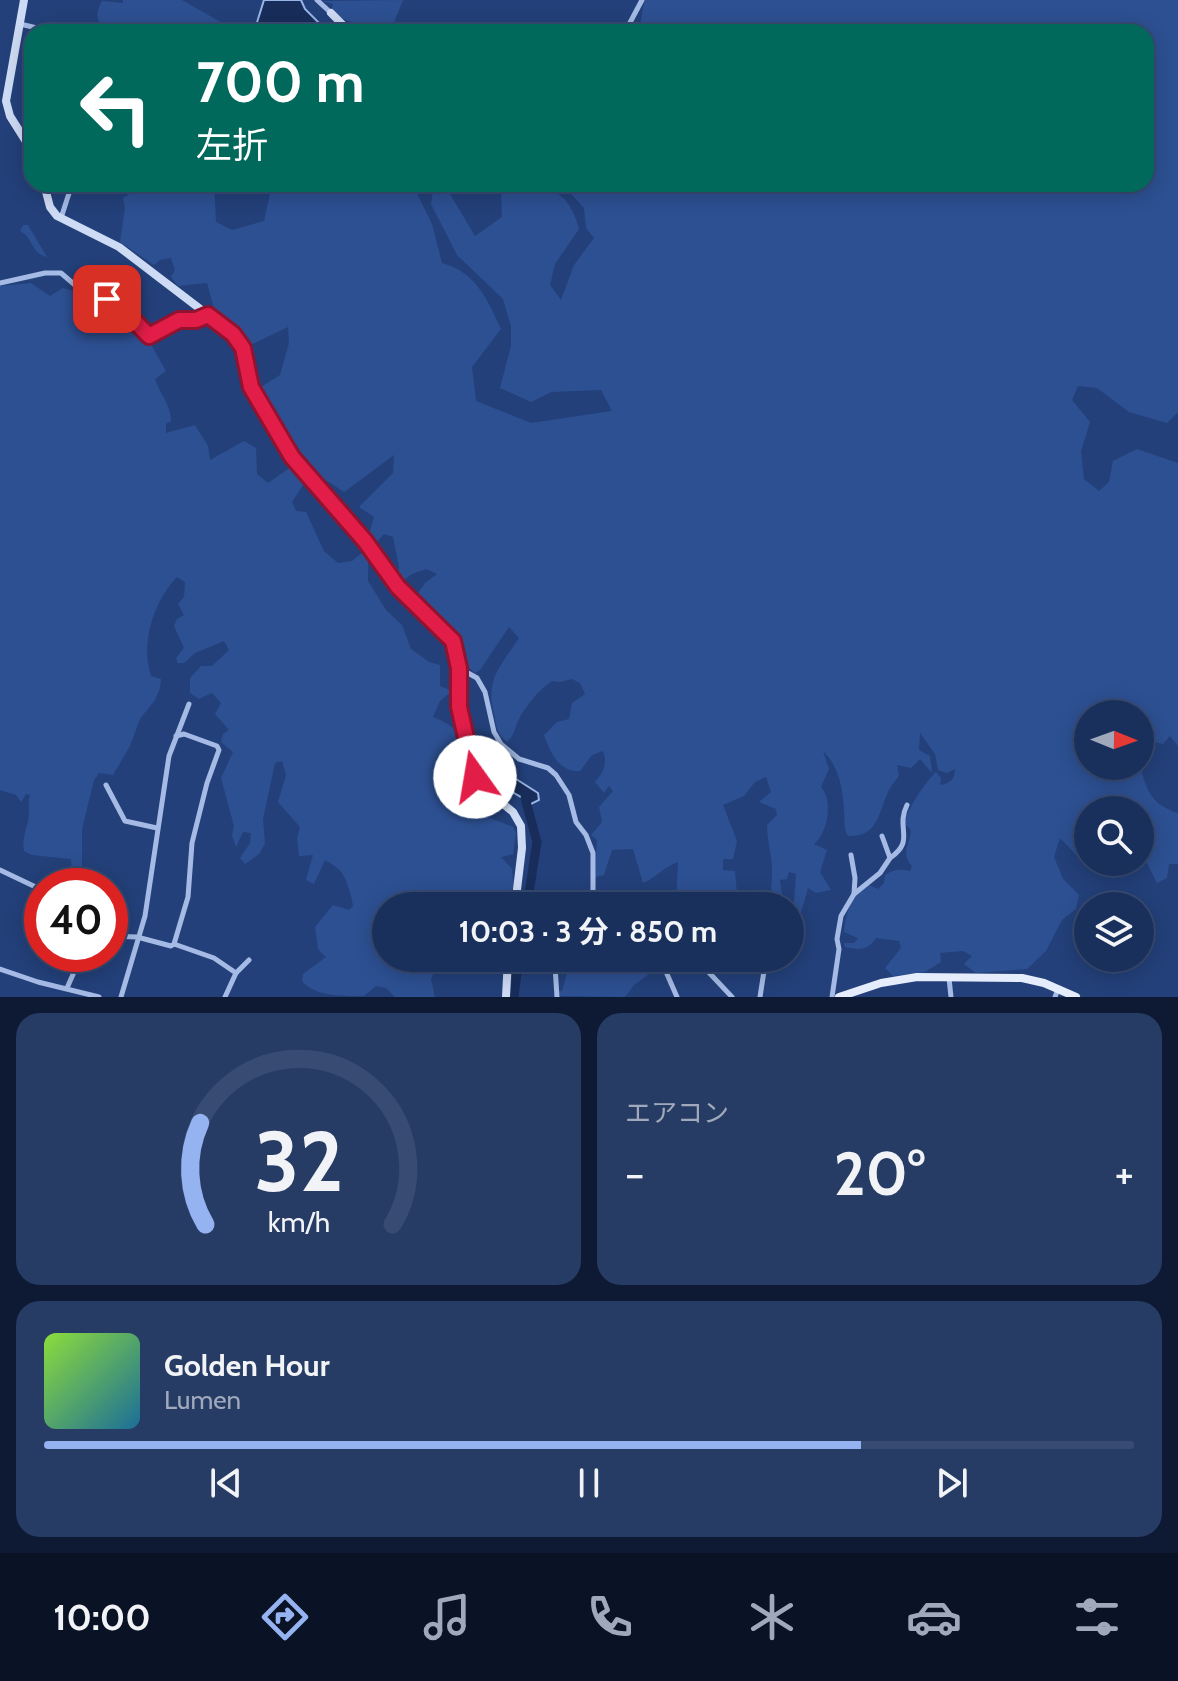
<!DOCTYPE html>
<html lang="ja">
<head>
<meta charset="utf-8">
<style>
	:root { --surface:#1a305c; --page:#273c65; --text:#f1f3f6; --muted:#9fa9bb; --line:#384b72; --accent:#95b2f1 }
	body { margin:0; font-family:Cabin,"Noto Sans JP",sans-serif; background:var(--page); color:var(--text); height:100vh; display:flex; flex-direction:column; font-size:30px; white-space:nowrap }
	* { box-sizing:border-box; margin:0 }
	p { font-size:26px; color:var(--muted) }
	.icon { flex:none; width:44px; height:44px; fill:none; stroke:currentColor; stroke-width:2; stroke-linecap:round; stroke-linejoin:round }
	.map { position:relative; height:997px; overflow:hidden }
	.sheet { display:flex; flex-direction:column; gap:16px; padding:16px; background:#0e1a33; flex:1 }
	.sheet>* { flex:none }
	.guide { position:absolute; left:24px; top:24px; width:1130px; height:168px; border-radius:24px; box-shadow:0 4px 20px #0003,0 0 0 2px var(--line); background:#00695c; color:#fff; overflow:hidden }
	.needle { width:52px; rotate:91deg }
	.fabs { position:absolute; left:1074px; top:700px; display:grid; gap:16px }
	.fabs a { display:grid; place-items:center; width:80px; height:80px; border-radius:50%; background:var(--surface); box-shadow:0 4px 20px #0003,0 0 0 2px var(--line); font-size:40px }
	.speed { position:absolute; left:24px; top:868px; display:flex; gap:16px; font-size:40px; font-weight:700; text-align:center }
	.speed>* { display:grid; place-content:center; width:104px; height:104px; border-radius:50%; background:var(--surface); box-shadow:0 4px 20px #0003,0 0 0 2px var(--line); line-height:1 }
	.speed .limit { border:12px solid #d22; background:#fff; color:#111 }
	.pin { position:absolute; display:grid; place-items:center; width:68px; height:68px; color:#fff; margin:-34px; border-radius:16px; box-shadow:0 4px 12px #0006 }
	.me { position:absolute; width:88px; margin:-44px; rotate:347deg; stroke-linejoin:round; filter:drop-shadow(0 0 6px #0008) }
	.turn { display:flex; align-items:center; gap:28px; height:168px; padding:0 40px; font-size:36px }
	.turn .icon { width:104px; height:104px; stroke-width:2.5 }
	.turn b { display:block; font-size:56px; line-height:68px }
	.big { font-size:60px; font-weight:700; line-height:1.1 }
	.sheet .tile { flex:1; display:flex; flex-direction:column; justify-content:center; gap:12px; min-width:0; padding:0 28px; border-radius:24px; background:var(--page) }
	.sheet .dial { align-items:center; gap:0 }
	.dial svg { height:208px; overflow:visible; fill:none; stroke:var(--line); stroke-width:7; stroke-linecap:round; text-anchor:middle }
	.dial text { fill:var(--text); stroke:none }
	.song { display:flex; align-items:center; gap:24px }
	.cover { width:96px; height:96px; border-radius:12px; background:linear-gradient(135deg,hsl(90 70% 55%),hsl(200 70% 35%)) }
	.played { height:8px; border-radius:4px; background:linear-gradient(90deg,var(--accent) 75%,var(--line) 75%) }
	.keys { display:flex; justify-content:space-around; direction:ltr }
	.heat { display:flex; justify-content:space-between; align-items:center; font-size:44px; direction:ltr }
	.sheet .tiles { flex:1; display:grid; gap:16px; grid-template-columns:1fr 1fr }
	.tile:last-child { grid-column:span 2 }
	.trip { position:absolute; left:372px; top:892px; width:432px; height:80px; border-radius:40px; background:var(--surface); box-shadow:0 4px 20px #0003,0 0 0 2px var(--line); font-weight:700; line-height:80px; text-align:center }
	.tabs { display:flex; height:128px; justify-content:space-around; align-items:center; background:#0a1325; color:var(--muted) }
	.tabs .icon { width:56px; height:56px }
	.tabs .on { color:var(--accent) }
	.tabs b { font-size:36px; color:var(--text) }
	.map>svg:first-child { display:block }
</style>
</head>
<body>
<div class="map">
<svg width="1178" height="997" viewBox="0 0 1178 997">
	<rect width="100%" height="100%" fill="#23407a"/>
	<!-- green -->
	<g fill="#2d5092">
		<path d="M123,0H182L238,32H93L100,23C95,16 98,9 102,1L123,3Z"/>
		<path d="M403,0L393,25C374,26 345,26 332,10L333,4L322,1Z"/>
		<path d="M645,0H1178V412L1167,423L1129,412L1097,388L1078,386L1072,400L1090,422L1081,451L1084,479L1099,491L1109,482L1113,461L1137,449L1178,463V746L1170,736L1163,744L1143,739L1140,709L1126,703L1122,714H1088V766H1140V763C1145,788 1151,805 1178,813V864H1169L1167,878L1157,883L1140,850V810H1088V862H1116L1112,870L1086,865L1060,838L1054,857L1063,879L1079,895L1076,909L1062,920L1046,951L1027,969L976,973L964,964L972,956L963,951L940,953L941,962L925,972L893,976L885,968L901,948L899,941L876,938C867,951 860,950 845,947L844,943H854L858,938L844,932C846,914 851,893 869,885L878,889L884,883L885,875C894,869 900,869 910,871L912,866C900,852 910,845 911,830L904,823C907,810 926,781 936,772L941,778L940,785C950,783 955,780 955,769L947,773L938,770L935,754L920,733L919,750L930,756L932,773L920,759L911,768L897,765L899,776C895,781 890,787 888,792C878,814 878,837 848,836C843,827 845,821 844,811C843,789 839,766 823,751L829,769L821,787C834,802 827,833 814,844L827,850L820,872L831,890L816,893L808,888L798,923L793,915L796,874L789,872L787,879L780,880L782,895L779,906H763L771,902C770,892 772,884 772,874C773,858 767,842 767,825L777,815L776,809L759,802L771,792L766,777L755,782L744,796L723,805L737,841L733,859H723V870L735,871L738,906H676L678,862C663,867 656,878 643,883L633,849L612,850L604,875L595,877L597,840L591,835L602,822L599,807L613,791L609,786L604,793L595,782C603,773 608,764 603,751L592,755L580,771C559,772 551,754 544,735L557,722L569,719L572,703L585,694L580,683L572,679L560,682L552,681C538,691 529,702 520,717C515,726 515,735 507,742C496,733 497,727 494,714C485,679 500,667 519,638L509,627L480,670L475,673L461,661L456,634L416,596L425,583L437,574L426,569L412,574L400,583L397,580L399,567L393,537L384,534L375,544L368,537L374,517L359,507L393,473L394,455L344,492L307,468L256,390L280,375L289,343L288,327L248,346L235,330L216,316L207,283L178,286L171,277L175,270L171,258L160,260L154,265L120,242L125,208L123,198L145,184H214L216,222L232,230L264,221L272,184H417L418,196L432,224L442,263C476,272 487,299 501,329L472,367L476,401L531,423L612,411L601,390L551,392L531,402L500,388L511,346V326L503,299L457,255L431,204L434,184H444L475,236L502,217L501,191L505,184C543,184 568,186 579,229L555,264L550,285L561,300L574,265L594,238L586,228L584,208L562,184H1146V32H637C643,21 641,12 645,0Z"/>
		<path d="M23,225H28L47,257C31,254 33,237 20,231Z"/>
		<path d="M31,283L50,296L63,288L78,292L94,316L106,306C138,315 151,345 166,371L155,379C160,395 171,404 171,421L166,424V433L195,425L208,446L210,460L244,441L256,448L257,474L268,483L291,467L305,482L292,502L296,511L306,512L324,551L338,563L352,561L363,552L368,558V581L386,610L402,625L411,649L429,662L440,665V686L452,691L440,701L433,717C461,728 459,735 463,762L453,775L455,782L476,787L482,794V815L513,827L516,833L513,854L501,857L512,869L514,888L498,897L504,906H386V958H440L431,979L435,997H395L386,988L376,986L364,996C343,996 315,997 302,981L303,974L326,957L318,949L315,927L333,905L349,910L353,906C353,901 346,878 342,873C339,868 330,863 325,860L314,884L306,880L313,855L299,856L297,838L300,827L278,802L286,775L282,761L275,763L263,819L265,844L259,854L245,864L240,858L250,843L251,833L243,832L236,847L232,835L234,826L221,778L233,752L221,742L223,734L229,730L215,714L221,703L212,693L199,699L190,693V678L201,666H212L229,650L224,641L195,653L184,663H178L176,658L184,648L174,626L177,619L184,615L178,604L184,597L185,582L177,577C154,601 140,643 151,676L161,679L160,688L155,700L140,719L130,746L113,775L99,773L94,780L82,829V886H73L71,859L32,855L24,851C21,838 28,828 29,815C30,807 27,804 30,795L26,794L21,802L16,795L0,790V286Z"/>
		<polygon points="568,958 657,958 660,966 634,985 625,997 560,996 559,991 562,991 570,963"/>
	</g>
	<!-- water -->
	<g fill="#182d5a" stroke="#99b5e6" stroke-width="2">
		<polygon points="264,0 301,0 305,9 328,32 254,32"/>
		<path d="M516,779L538,793L539,800L529,805C523,795 512,794 505,787Z"/>
	</g>
	<g fill="none" stroke-linecap="round" stroke-linejoin="round">
		<!-- river -->
		<g stroke="#182d5a" stroke-width="9">
			<polyline points="525,798 537,842 527,906"/>
			<polyline points="514,997 519,958"/>
		</g>
		<!-- street -->
		<g stroke="#a5bbe5" stroke-width="5">
			<polyline points="317,0 331,13"/>
			<polyline points="20,24 54,32"/>
			<polyline points="578,32 611,32"/>
			<polyline points="625,32 642,0"/>
			<polyline points="61,218 72,184"/>
			<polyline points="0,283 45,273 61,273 83,292 107,299 122,308 149,336 179,320 196,320 208,315"/>
			<polyline points="459,668 477,678 485,692 494,732 501,744 519,759 548,768 556,775 569,795 576,822 586,835 593,853 593,895 584,906"/>
			<polyline points="106,785 125,821 157,828"/>
			<polyline points="851,855 855,878 854,894"/>
			<path d="M890,858C916,840 895,829 907,805"/>
			<polyline points="0,870 42,890"/>
			<polyline points="85,886 85,882"/>
			<polyline points="593,895 611,906"/>
			<polyline points="110,936 137,937 171,946 174,944 188,897 192,843 207,783 219,750 217,746 184,734 176,736"/>
			<polyline points="174,944 214,958 236,973"/>
			<polyline points="557,958 555,966 557,997"/>
			<polyline points="660,958 677,997"/>
			<polyline points="687,958 700,963 732,997"/>
			<polyline points="0,969 38,982 99,997"/>
			<polyline points="706,970 716,965 719,958"/>
			<polyline points="949,978 951,997"/>
			<polyline points="67,988 82,954"/>
			<polyline points="121,997 145,916 169,756 189,704"/>
			<polyline points="225,997 236,973 249,960"/>
			<polyline points="760,997 766,958"/>
			<polyline points="832,997 839,949 837,939 841,916 854,894 880,873 890,858 882,836"/>
			<polyline points="1055,997 1058,989"/>
		</g>
		<!-- secondary -->
		<g stroke="#cedbf4" stroke-width="8">
			<polyline points="24,0 6,101 10,116 32,151"/>
			<polyline points="331,13 350,32"/>
			<polyline points="492,32 545,32"/>
			<polyline points="44,184 50,207 57,216 119,247 233,334 243,348 251,387 292,457 365,541 398,587 453,641 458,654 459,707 475,777 486,790 513,812 521,826 522,848 515,906"/>
			<polyline points="506,997 508,958"/>
		</g>
		<!-- primary -->
		<polyline stroke="#e5ecfc" stroke-width="8" points="839,997 881,983 917,977 1022,978 1044,983 1076,997"/>
	</g>
	<g fill="none" stroke-linecap="round" stroke-linejoin="round">
		<defs>
			<polyline id="route" points="107,299 122,308 149,336 179,320 196,320 208,315 233,334 243,348 251,387 292,457 365,541 398,587 453,641 459,668 459,707 475,777"/>
		</defs>
		<!-- route casing -->
		<use href="#route" stroke="#92132f" stroke-width="20"/>
		<!-- route -->
		<use href="#route" stroke="#e11d48" stroke-width="14"/>
	</g>
</svg>
<div class="fabs">
<a><svg class="needle" viewBox="-14 -14 28 28"><path d="M0-13l5 13h-10z" fill="#e53935"/><path d="M0 13l5-13h-10z" fill="#9fa9bb"/></svg></a>
<a><svg class="icon" aria-label="search" viewBox="0 0 24 24"><circle cx="10" cy="10" r="6"/><path d="M15 15l6 6"/></svg></a>
<a><svg class="icon" aria-label="layers" viewBox="0 0 24 24"><path d="M12 4l9 5-9 5-9-5zM3 14l9 5 9-5"/></svg></a>
</div>
<div class="speed"><div class="limit">40</div></div>
<div class="pin" style="left:107px;top:299px;background:#d93025"><svg class="icon" aria-label="arrive" viewBox="0 0 24 24"><path d="M6 21V4h12l-3 4 3 4H6"/></svg></div>
<svg class="me" style="left:475px;top:777px" viewBox="-20 -20 40 40"><circle r="19" fill="#fff"/><path d="M0-13L10 11 0 6-10 11z" fill="#e11d48"/></svg>
<div class="trip">10:03 · 3 分 · 850 m</div>
<div class="guide">
<div class="turn"><svg class="icon" aria-label="left" viewBox="0 0 24 24"><path d="M17 20v-9H6M10 6l-5 5 5 5"/></svg><div><b>700 m</b>左折</div></div>
</div>
</div>
<section class="sheet">
<div class="tiles">
<div class="tile dial"><svg viewBox="0 0 100 80">
<path d="M14 69A42 42 0 1 1 86 69"/>
<path d="M14 69A42 42 0 0 1 12 30" stroke="#95b2f1"/>
<text x="50" y="56" font-size="32" font-weight="700">32</text>
<text x="50" y="72" font-size="11">km/h</text>
</svg></div>
<div class="tile"><p>エアコン</p>
<div class="heat"><a>−</a><b class="big">20°</b><a>+</a></div>
</div>
<div class="tile">
<div class="song"><i class="cover"></i><div><b>Golden Hour</b><p>Lumen</p></div></div>
<div class="played"></div>
<div class="keys"><svg class="icon" aria-label="previous" viewBox="0 0 24 24"><path d="M18 5L8 12l10 7zM5 5v14"/></svg><svg class="icon" aria-label="pause" viewBox="0 0 24 24"><path d="M8 5v14M16 5v14"/></svg><svg class="icon" aria-label="next" viewBox="0 0 24 24"><path d="M6 5l10 7-10 7zM19 5v14"/></svg></div>
</div>
</div>
</section>
<nav class="tabs">
<b>10:00</b>
<svg class="icon on" aria-label="directions" viewBox="0 0 24 24"><path d="M12 3l9 9-9 9-9-9zM9 14v-3h6M13 9l2 2-2 2"/></svg>
<svg class="icon" aria-label="music" viewBox="0 0 24 24"><path d="M9 18V5l10-2v13"/><circle cx="6" cy="18" r="3"/><circle cx="16" cy="16" r="3"/></svg>
<svg class="icon" aria-label="phone" viewBox="0 0 24 24"><path d="M5 4h4l2 5-3 2q2 4 5 5l2-3 5 2v4C11 20 4 13 5 4z"/></svg>
<svg class="icon" aria-label="climate" viewBox="0 0 24 24"><path d="M12 3v18M4 7l16 10M4 17L20 7"/></svg>
<svg class="icon" aria-label="car" viewBox="0 0 24 24"><path d="M5 17H2v-5l4-1 3-4h7l3 4 3 1v5h-3M9 17h6M6 11h13"/><circle cx="7" cy="17" r="2"/><circle cx="17" cy="17" r="2"/></svg>
<svg class="icon" aria-label="filters" viewBox="0 0 24 24"><path d="M4 7h16M4 17h16"/><circle cx="9" cy="7" r="2"/><circle cx="15" cy="17" r="2"/></svg>
</nav>
</body>
</html>
